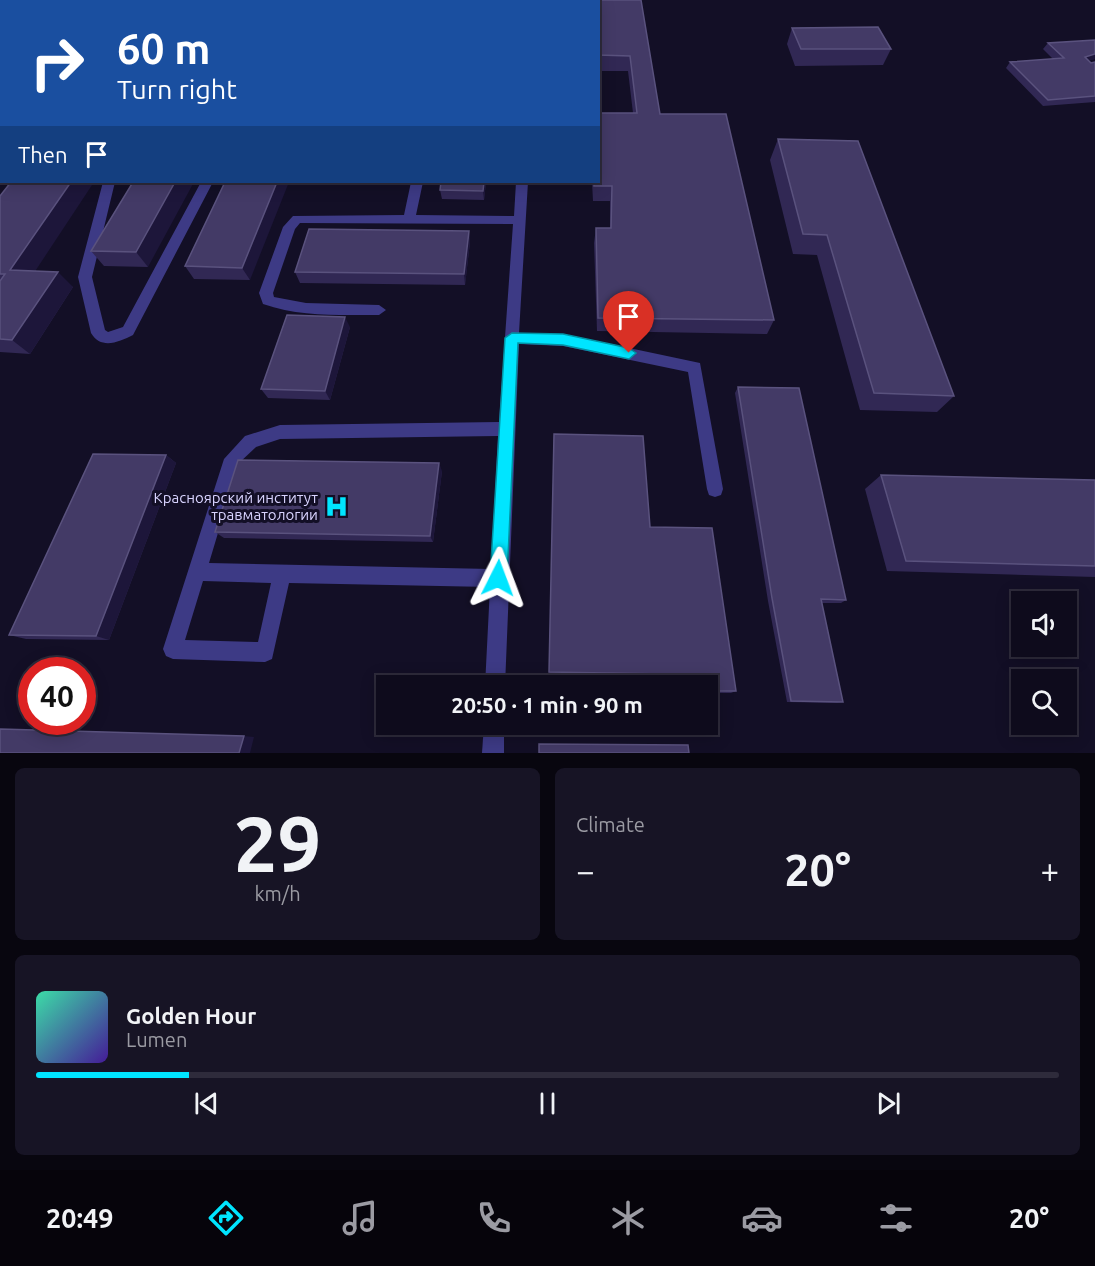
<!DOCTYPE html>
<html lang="en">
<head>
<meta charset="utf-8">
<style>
	:root { --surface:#0e0b1c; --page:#171425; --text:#f1f3f6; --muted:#9b9ba3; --line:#2e2b3b; --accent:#00e5ff }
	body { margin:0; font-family:Ubuntu,sans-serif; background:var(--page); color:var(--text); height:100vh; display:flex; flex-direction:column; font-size:22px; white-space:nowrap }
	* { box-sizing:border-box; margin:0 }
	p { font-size:20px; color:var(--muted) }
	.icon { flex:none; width:33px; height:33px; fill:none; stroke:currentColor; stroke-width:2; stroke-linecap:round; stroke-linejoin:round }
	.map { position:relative; height:753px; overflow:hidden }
	.sheet { display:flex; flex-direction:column; gap:15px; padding:15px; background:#08060f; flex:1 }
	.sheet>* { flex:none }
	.guide { position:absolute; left:0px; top:0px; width:600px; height:183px; box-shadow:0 3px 15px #0003,0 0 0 2px var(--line); background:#1a4fa0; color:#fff; overflow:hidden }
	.controls { position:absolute; left:1011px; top:591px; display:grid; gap:12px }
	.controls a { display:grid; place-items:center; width:66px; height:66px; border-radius:0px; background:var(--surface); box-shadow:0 3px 15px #0003,0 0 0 2px var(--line); font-size:30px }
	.speed { position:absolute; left:18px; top:657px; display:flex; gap:12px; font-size:30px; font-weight:700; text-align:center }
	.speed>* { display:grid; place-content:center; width:78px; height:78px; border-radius:50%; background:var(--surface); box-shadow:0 3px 15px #0003,0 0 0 2px var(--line); line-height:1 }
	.speed .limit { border:9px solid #d22; background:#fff; color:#111 }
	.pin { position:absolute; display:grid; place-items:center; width:51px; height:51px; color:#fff; margin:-62px -26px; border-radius:50% 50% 50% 0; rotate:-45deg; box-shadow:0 0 6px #0007 }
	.pin .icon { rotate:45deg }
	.me { position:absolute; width:66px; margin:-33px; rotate:3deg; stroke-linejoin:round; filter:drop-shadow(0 0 4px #0008) }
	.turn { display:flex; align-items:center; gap:21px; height:126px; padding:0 18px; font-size:27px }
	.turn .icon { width:78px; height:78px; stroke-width:2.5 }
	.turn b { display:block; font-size:42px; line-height:51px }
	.then { display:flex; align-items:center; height:57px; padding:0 18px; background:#0003; gap:12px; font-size:22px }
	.big { font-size:45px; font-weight:700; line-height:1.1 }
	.sheet .card { flex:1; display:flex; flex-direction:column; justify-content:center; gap:9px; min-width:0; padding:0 21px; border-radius:9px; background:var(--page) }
	.sheet .dial { align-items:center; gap:0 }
	.dial b { font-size:78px; line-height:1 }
	.song { display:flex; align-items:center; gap:18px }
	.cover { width:72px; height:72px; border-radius:9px; background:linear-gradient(135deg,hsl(160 70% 55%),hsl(260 70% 35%)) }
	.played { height:6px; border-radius:3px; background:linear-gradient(90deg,var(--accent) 15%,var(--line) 15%) }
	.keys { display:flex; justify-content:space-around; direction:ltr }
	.heat { display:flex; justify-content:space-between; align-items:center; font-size:33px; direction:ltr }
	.sheet .tiles { flex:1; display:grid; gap:15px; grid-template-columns:1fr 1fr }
	.card:last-child { grid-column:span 2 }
	.trip { position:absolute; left:376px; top:675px; width:342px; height:60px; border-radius:0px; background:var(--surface); box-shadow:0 3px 15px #0003,0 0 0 2px var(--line); font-weight:700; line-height:60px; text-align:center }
	.tab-bar { display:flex; height:96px; justify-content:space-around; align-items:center; background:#06040b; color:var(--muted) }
	.tab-bar .icon { width:42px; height:42px }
	.tab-bar .selected { color:var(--accent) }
	.tab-bar b { font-size:27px; color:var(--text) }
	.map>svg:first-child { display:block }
</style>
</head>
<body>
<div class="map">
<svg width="1095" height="753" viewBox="0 0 1095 753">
	<rect width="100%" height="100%" fill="#130f26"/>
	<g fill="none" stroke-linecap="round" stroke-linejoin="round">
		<!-- minor -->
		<g fill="#3d3a85" fill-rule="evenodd">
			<polygon points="302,0 310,0 301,2"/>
			<polygon points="451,0 459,0 460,2 451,2"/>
			<rect x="0" y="165" width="2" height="8"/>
			<path d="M103,182H115L92,277L105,330L108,332L123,327L201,182H213L133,335C119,342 101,350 91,333L78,277Z"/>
			<path d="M411,182H423L416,215L514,216L516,182H528L519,333L563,334L700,363L723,489L721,495L715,497L709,495L707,489L688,372L563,346L519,344L505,686H485L490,587L289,583L272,659L265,662L173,659L166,656L163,649L224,459L245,436L280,425L499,422L513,224L300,223L295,229L273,293L274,297L306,303L379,305L386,310L379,315C340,315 300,317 263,304L259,293L283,227L293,216L404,215ZM498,436L491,569L209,563L239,463L256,447L280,439ZM203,581L271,583L258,642L185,640Z"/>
			<polygon points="484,724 504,724 504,753 482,753"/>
		</g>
	</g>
	<!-- wall -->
	<g fill="#312854">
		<polygon points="641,0 660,114 774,320 767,334 597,331 594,243 596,228 610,228 610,201 593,201 592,182 598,182 633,113 628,71 598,71 598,2"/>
		<polygon points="792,28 891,49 883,65 795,66 787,44"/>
		<polygon points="1095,40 1095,59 1088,60 1091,63 1095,62 1095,102 1043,106 1006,68 1010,62 1053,59 1043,49 1048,43"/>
		<rect x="0" y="108" width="2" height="50"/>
		<polygon points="778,139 954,396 937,412 860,410 817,255 793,254 770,160"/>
		<polygon points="133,182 148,267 104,266 91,251"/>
		<polygon points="225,182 250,280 194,279 185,266"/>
		<polygon points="486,182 484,200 442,199 440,190"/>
		<polygon points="0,196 36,271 73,287 30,354 0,352"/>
		<polygon points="469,231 470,242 465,285 300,283 295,272"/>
		<polygon points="350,327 330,400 268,398 261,389"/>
		<polygon points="738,387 846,600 841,603 822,603 843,702 837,703 787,702 768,601 735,393"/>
		<polygon points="554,434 650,527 736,691 731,693 708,693 708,686 663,686 663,676 549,674"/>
		<polygon points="166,455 176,463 109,640 26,639 9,635"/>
		<polygon points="442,471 433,542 224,538 215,532"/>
		<polygon points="881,475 1095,480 1095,577 887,571 865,489"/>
	</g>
	<!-- shaded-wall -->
	<g fill="#1d163a">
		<polygon points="1095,54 1095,59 1080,63 1085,57"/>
		<polygon points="71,182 94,182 26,285 10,270"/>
		<polygon points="175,182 194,182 148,267 136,252"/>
		<polygon points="277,182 289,182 250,280 242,268"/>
		<polygon points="484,182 486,182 484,200 483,191"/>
		<polygon points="469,231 470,242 465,285 464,274"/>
		<polygon points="58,272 73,287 30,354 12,340"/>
		<polygon points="345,317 350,327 330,400 325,391"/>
		<polygon points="166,455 176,463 109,640 96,636"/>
		<polygon points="439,463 442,471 433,542 430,536"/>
		<polygon points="244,736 254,737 250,753 239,753"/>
	</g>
	<!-- building -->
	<g fill="#433a66" stroke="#5a527e" stroke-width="1.5">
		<polygon points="351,0 414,0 415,2 378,2 374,0 374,2 350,2"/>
		<polygon points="537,0 641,0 660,114 726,114 774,320 598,318 596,228 611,228 612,186 594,186 594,182 598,182 598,113 637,113 630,56 598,55 598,2 537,2"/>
		<polygon points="878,27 891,49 801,49 792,28"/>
		<polygon points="1095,40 1095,54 1085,57 1091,63 1095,62 1095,96 1048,100 1010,62 1064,58 1048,43"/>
		<rect x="0" y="108" width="2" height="34"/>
		<polygon points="778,139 858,141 954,396 874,393 827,235 803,234"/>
		<polygon points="11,182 71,182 10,270 58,272 12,340 0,339 0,281 5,274 0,274 0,196"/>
		<polygon points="133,182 175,182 136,252 91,251"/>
		<polygon points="225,182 277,182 242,268 185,266"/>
		<polygon points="441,182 484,182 483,191 440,190"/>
		<polygon points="309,229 469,231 464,274 295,272"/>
		<polygon points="287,315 345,317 325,391 261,389"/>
		<polygon points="738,387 799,388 846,600 821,599 843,702 791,701 772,598"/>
		<polygon points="554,434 643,436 650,527 712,528 736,691 708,691 708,686 667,686 666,674 549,672"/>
		<polygon points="93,454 166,455 96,636 9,635"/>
		<polygon points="238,460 439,463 430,536 215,532"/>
		<polygon points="881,475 1095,480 1095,566 906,561"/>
		<polygon points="0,729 244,736 239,753 0,753"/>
		<polygon points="539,744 688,745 689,753 539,753"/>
	</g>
	<!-- route -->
	<polygon fill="#00e5ff" stroke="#0095a6" stroke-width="1.5" points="512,333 563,334 629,348 636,353 629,359 563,345 518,343 507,578 504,584 498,586 492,584 490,578 505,338"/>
	<!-- icons -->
	<defs>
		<symbol id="hospital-bare" viewBox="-9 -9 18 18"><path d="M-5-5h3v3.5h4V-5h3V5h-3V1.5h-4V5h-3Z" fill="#00e5ff" stroke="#130f26" stroke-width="2.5" paint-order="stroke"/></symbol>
	</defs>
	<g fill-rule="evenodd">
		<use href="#hospital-bare" x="320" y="490" width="33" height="33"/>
	</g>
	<g text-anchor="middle" stroke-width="6" stroke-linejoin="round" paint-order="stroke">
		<!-- poi labels -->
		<g font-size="15" fill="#d9d4ff" stroke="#130f26" text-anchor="end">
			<text x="318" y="503">Красноярский институт<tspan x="318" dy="17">травматологии</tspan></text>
		</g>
	</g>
</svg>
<div class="controls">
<a><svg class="icon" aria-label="sound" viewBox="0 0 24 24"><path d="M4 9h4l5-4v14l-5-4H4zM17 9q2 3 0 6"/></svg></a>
<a><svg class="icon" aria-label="search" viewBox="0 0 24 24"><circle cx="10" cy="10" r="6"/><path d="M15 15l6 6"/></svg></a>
</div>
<div class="speed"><div class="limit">40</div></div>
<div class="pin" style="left:629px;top:353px;background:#d93025"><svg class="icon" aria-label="arrive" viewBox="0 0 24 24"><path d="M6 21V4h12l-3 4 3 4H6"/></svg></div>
<svg class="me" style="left:498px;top:578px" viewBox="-20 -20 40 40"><path d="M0-17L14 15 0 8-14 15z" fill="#00e5ff" stroke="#fff" stroke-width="4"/></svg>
<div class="trip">20:50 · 1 min · 90 m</div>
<div class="guide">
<div class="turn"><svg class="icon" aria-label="right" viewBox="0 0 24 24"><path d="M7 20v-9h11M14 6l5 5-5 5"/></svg><div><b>60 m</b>Turn right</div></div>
<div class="then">Then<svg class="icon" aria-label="arrive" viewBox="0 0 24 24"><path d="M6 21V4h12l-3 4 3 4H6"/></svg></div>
</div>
</div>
<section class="sheet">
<div class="tiles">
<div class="card dial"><b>29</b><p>km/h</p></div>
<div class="card"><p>Climate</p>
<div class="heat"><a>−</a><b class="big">20°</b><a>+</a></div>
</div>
<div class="card">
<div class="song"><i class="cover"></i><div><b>Golden Hour</b><p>Lumen</p></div></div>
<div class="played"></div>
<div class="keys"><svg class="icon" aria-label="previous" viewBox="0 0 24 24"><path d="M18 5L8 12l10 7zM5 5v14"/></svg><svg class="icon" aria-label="pause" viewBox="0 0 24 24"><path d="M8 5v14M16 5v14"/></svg><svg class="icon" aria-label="next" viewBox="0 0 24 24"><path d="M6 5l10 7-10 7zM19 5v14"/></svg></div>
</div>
</div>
</section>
<nav class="tab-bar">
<b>20:49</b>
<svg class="icon selected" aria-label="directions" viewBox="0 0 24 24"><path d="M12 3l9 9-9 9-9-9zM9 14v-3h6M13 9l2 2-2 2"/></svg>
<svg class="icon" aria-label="music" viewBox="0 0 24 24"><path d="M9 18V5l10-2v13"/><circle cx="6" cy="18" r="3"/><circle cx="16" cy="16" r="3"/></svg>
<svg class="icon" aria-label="phone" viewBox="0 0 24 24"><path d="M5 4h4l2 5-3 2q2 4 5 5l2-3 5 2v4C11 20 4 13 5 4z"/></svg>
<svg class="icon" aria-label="climate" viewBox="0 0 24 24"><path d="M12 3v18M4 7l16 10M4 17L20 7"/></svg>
<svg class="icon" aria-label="car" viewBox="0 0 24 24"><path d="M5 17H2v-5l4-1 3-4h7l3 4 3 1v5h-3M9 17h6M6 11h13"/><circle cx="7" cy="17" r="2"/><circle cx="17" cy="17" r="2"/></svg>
<svg class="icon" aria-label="filters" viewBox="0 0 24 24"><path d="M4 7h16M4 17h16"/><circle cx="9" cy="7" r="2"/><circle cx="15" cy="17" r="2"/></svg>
<b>20°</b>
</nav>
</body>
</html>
